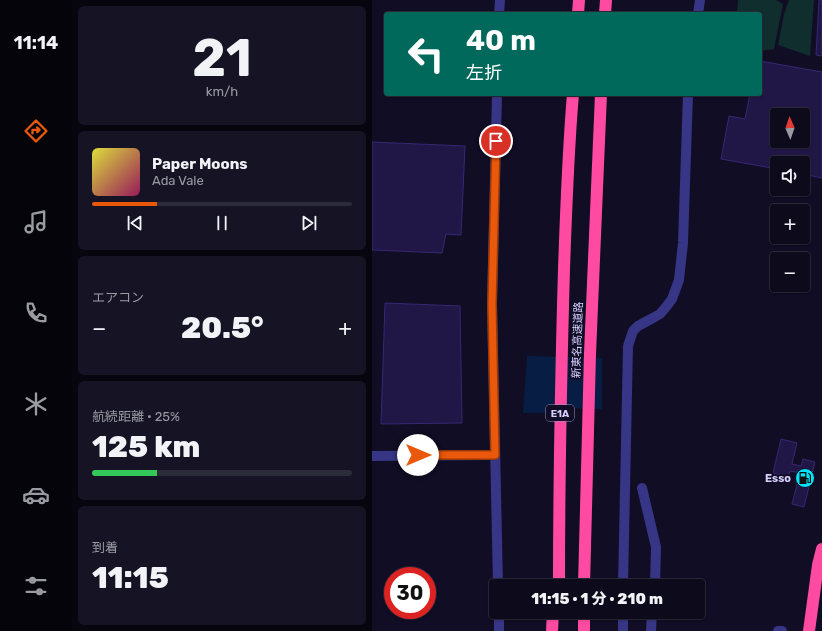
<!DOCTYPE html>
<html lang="ja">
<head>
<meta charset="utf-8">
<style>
	:root { --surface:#0c0a1b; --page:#151324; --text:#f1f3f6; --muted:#9a9aa3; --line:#2c2b3a; --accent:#ea580c }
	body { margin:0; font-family:Rubik,"Noto Sans JP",sans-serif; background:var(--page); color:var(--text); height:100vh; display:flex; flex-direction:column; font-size:15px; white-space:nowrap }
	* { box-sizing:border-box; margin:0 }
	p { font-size:13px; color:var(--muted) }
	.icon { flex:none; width:22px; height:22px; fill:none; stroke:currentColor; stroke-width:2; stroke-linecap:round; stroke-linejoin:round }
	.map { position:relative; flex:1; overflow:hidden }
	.drawer { display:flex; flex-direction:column; gap:6px; padding:6px; background:#07060f; width:300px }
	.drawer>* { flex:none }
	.banner { position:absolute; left:12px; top:12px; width:378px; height:84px; border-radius:4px; box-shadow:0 1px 3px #0004,0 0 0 1px var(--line); background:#00695c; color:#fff; overflow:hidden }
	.needle { width:26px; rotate:358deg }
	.controls { position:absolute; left:398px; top:108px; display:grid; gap:8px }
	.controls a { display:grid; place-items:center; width:40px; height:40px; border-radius:4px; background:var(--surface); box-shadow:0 1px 3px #0004,0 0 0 1px var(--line); font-size:20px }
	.speed { position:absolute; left:12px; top:567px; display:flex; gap:8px; font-size:20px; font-weight:700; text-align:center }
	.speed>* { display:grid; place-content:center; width:52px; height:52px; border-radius:50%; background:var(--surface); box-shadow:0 1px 3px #0004,0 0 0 1px var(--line); line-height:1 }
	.speed .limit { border:6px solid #d22; background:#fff; color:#111 }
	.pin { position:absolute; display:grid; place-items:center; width:34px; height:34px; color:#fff; margin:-17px; border:2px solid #fff; border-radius:50%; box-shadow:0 1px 4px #0007 }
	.me { position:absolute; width:44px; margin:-22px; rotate:90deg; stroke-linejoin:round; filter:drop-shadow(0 0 3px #0008) }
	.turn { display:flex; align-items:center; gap:14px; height:84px; padding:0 16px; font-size:18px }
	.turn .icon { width:52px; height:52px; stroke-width:2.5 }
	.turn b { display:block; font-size:28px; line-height:34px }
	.big { font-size:30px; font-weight:800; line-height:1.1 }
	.drawer .widget { flex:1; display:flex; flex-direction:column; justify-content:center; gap:6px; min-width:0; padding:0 14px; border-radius:6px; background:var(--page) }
	.drawer .dial { align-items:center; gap:0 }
	.dial b { font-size:52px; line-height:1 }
	.song { display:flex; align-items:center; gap:12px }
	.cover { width:48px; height:48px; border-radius:6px; background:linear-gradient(135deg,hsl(60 70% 55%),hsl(330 70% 35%)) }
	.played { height:4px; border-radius:2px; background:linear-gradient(90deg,var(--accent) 25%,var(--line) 25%) }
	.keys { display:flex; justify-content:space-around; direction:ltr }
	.heat { display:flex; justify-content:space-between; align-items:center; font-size:22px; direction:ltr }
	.charge { height:6px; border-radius:3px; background:linear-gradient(90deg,#34c759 25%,var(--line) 0) }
	.trip { position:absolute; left:117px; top:579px; width:216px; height:40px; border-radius:4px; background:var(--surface); box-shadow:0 1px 3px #0004,0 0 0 1px var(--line); font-weight:800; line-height:40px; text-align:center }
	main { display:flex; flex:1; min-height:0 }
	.tab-bar { display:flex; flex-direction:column; width:72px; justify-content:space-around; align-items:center; background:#05040b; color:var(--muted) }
	.tab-bar .icon { width:28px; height:28px }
	.tab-bar .selected { color:var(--accent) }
	.tab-bar b { font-size:18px; color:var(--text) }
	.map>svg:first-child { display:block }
</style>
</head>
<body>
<main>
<nav class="tab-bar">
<b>11:14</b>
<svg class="icon selected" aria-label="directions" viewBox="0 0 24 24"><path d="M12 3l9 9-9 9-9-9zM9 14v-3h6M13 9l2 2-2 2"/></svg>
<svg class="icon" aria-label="music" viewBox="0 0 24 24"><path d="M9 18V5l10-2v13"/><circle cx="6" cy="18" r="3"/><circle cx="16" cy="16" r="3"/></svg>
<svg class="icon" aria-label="phone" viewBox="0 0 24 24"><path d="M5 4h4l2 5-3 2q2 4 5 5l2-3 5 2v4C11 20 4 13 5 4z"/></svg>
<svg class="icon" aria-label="climate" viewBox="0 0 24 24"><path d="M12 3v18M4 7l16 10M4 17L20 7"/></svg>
<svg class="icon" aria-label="car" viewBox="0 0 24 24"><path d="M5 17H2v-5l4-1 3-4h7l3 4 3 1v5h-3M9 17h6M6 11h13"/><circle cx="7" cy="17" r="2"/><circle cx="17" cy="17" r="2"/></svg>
<svg class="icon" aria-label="filters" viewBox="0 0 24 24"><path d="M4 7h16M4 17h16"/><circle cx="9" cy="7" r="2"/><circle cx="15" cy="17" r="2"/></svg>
</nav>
<section class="drawer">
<div class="widget dial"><b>21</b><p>km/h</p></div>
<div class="widget">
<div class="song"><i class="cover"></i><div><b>Paper Moons</b><p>Ada Vale</p></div></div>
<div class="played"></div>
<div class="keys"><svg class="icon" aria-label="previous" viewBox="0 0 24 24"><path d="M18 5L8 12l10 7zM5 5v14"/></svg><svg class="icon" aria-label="pause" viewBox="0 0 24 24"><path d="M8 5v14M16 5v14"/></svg><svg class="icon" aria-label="next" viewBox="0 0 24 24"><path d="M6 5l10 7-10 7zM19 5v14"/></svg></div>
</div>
<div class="widget"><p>エアコン</p>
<div class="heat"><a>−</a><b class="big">20.5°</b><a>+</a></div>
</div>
<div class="widget"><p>航続距離 · 25%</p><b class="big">125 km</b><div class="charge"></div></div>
<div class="widget"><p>到着</p><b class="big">11:15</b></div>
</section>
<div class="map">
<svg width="450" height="631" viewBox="0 0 450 631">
	<rect width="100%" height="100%" fill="#100d24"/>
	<!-- green -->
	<g fill="#0f2e2d">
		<polygon points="366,0 404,0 411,4 402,49 388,51 388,14 365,14"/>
		<polygon points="417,0 442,0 438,56 406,45 412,14"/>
	</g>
	<!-- water -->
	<polygon fill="#071d43" points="155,356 230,358 230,409 181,408 180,413 151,413"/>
	<!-- building -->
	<g fill="#211746" stroke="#362873" fill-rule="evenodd">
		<polygon points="447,0 450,0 450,56 444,55"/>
		<path d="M388,61L450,72V178L431,174V163H405V169L349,159L357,116L373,119L378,94H388ZM405,115H431V141H405Z"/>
		<polygon points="0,142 93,146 89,235 74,234 70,253 0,250"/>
		<polygon points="13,303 88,306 90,423 9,424"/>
		<polygon points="409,439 425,443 420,464 429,466 431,459 443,462 432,507 420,504 428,473 418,471 416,477 401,473"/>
	</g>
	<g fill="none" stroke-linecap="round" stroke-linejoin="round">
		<!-- minor -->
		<g stroke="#373585" stroke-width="10">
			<polyline points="127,14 128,0"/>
			<polyline points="326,14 328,0"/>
			<polyline points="125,94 120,304 126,586"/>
			<polyline points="0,456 123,455"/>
			<polyline points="270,488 284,547 283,586"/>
			<polyline points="251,586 256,346 261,331 266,326 279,319 288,314 294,307 300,299 307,280 311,243 316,94"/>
			<polyline points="127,612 127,631"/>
			<polyline points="251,631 251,612"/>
			<polyline points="279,631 280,612"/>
			<polyline points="406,631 410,631"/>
		</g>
		<!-- highway -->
		<g stroke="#ff4aa2" stroke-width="12">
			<polyline points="206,14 207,0"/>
			<polyline points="233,14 234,0"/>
			<path d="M187,586C187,480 189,375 192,269C194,211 196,152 201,94"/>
			<polyline points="212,586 218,354 229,94"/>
			<polyline points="180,631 181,612"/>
			<polyline points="212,631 212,612"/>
			<polyline points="437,631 446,565 450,549"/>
		</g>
	</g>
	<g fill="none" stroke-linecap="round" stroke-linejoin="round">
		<defs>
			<polyline id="route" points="46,455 123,455 120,304 124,141"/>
		</defs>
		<!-- route casing -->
		<use href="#route" stroke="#983908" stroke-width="10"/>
		<!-- route -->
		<use href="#route" stroke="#ea580c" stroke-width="7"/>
	</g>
	<!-- icons -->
	<defs>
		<symbol id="fuel-disc" viewBox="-11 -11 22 22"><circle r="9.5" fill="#00e3fa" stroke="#100d24"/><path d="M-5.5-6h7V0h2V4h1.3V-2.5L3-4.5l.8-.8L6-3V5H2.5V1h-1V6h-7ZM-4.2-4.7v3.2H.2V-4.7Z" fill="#111"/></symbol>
	</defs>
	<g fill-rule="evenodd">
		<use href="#fuel-disc" x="422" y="467" width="22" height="22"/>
	</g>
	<g text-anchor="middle" stroke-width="4" stroke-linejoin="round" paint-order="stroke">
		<!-- shield labels -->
		<rect fill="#100d24" stroke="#9995bd" stroke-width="1" x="174" y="405" width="28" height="16" rx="3"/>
		<g font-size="10" font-weight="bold" fill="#d4cfff">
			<text x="188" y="417">E1A</text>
		</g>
		<!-- street labels -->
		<g font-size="11" fill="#d4cfff" stroke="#100d24">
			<text transform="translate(205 340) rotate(-88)" y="4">新東名高速道路</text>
		</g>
		<!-- poi labels -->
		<g font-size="11" font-weight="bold" fill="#d4cfff" stroke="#100d24" text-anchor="end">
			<text x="419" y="482">Esso</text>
		</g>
	</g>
</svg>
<div class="controls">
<a><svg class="needle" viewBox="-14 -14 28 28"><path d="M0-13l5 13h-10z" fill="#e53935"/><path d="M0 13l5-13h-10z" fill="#9a9aa3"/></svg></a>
<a><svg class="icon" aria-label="sound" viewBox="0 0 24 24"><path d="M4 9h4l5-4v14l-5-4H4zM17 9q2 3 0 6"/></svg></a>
<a>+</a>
<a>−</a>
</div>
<div class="speed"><div class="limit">30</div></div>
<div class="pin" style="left:124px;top:141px;background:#d93025"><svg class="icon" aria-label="arrive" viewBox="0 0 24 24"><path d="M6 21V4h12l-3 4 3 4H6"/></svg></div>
<svg class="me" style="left:46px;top:455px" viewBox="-20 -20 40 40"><circle r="19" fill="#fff"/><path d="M0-13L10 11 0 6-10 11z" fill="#ea580c"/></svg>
<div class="trip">11:15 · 1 分 · 210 m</div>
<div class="banner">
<div class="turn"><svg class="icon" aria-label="left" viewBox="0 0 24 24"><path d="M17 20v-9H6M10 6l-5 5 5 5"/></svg><div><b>40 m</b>左折</div></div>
</div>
</div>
</main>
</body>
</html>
